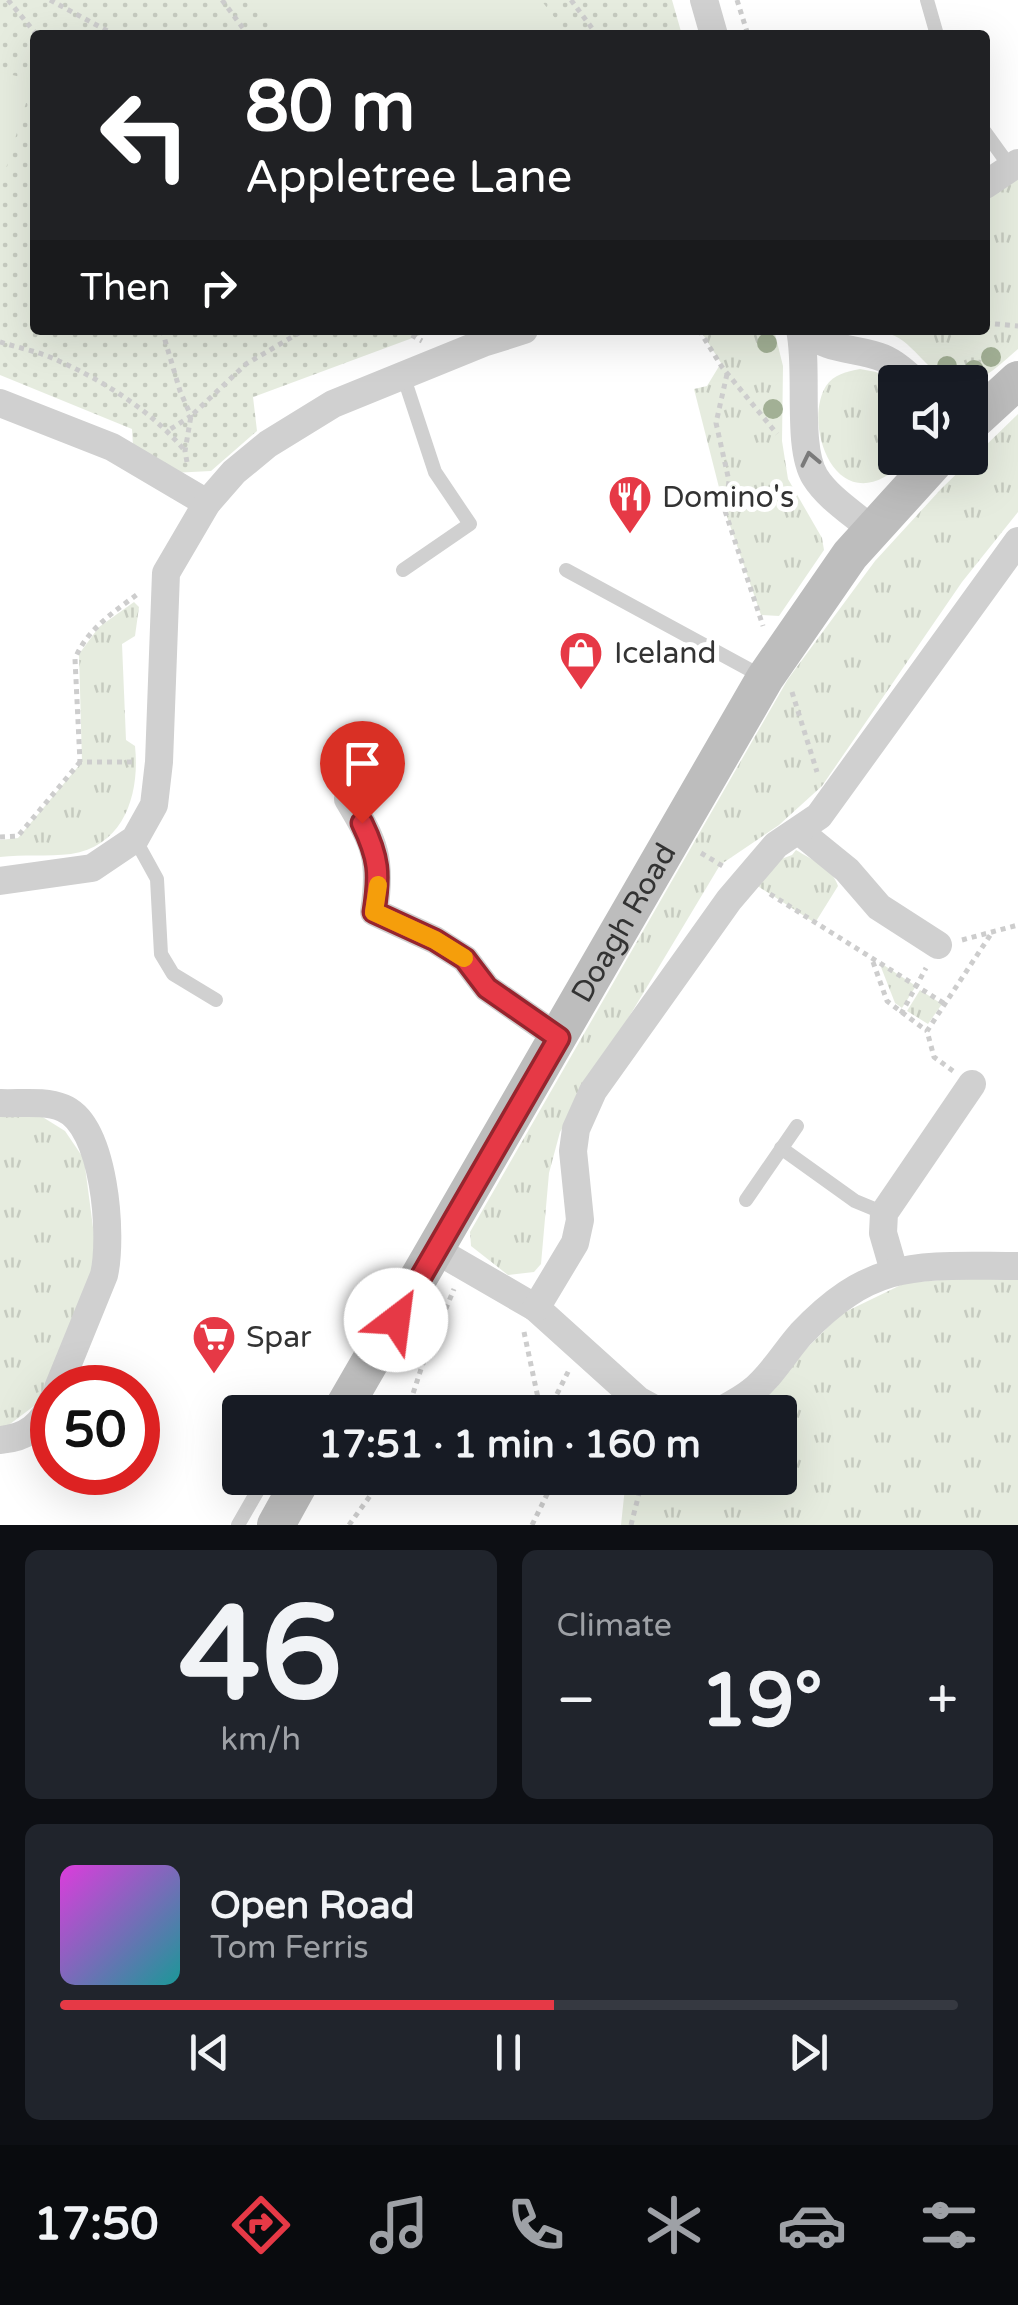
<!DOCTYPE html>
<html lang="en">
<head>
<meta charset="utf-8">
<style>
	:root { --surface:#171b24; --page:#20242c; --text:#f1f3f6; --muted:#9ea1a6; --line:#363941; --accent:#e63946 }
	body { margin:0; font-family:"Varela Round",sans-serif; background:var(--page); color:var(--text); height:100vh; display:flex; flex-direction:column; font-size:38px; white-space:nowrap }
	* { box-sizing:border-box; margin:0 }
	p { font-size:32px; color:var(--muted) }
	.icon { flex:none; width:55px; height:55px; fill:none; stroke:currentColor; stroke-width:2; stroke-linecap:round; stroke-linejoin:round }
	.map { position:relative; height:1525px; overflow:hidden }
	.side { display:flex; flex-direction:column; gap:25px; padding:25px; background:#0d0f14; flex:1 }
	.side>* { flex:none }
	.top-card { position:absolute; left:30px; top:30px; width:960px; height:305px; border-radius:10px; box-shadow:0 10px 40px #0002; background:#202124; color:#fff; overflow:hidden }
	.tools { position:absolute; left:878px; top:365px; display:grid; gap:20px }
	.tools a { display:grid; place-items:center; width:110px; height:110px; border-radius:10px; background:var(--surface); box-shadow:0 10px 40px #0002; font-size:50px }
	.speed { position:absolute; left:30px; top:1365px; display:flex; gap:20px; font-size:50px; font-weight:700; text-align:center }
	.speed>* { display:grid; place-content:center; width:130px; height:130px; border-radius:50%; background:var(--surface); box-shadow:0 10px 40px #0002; line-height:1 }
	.speed .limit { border:15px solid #d22; background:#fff; color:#111 }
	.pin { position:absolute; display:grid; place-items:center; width:85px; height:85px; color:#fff; margin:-102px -42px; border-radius:50% 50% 50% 0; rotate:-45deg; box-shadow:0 0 10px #0007 }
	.pin .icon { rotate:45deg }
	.me { position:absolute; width:110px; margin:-55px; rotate:30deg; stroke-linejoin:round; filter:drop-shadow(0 0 8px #0008) }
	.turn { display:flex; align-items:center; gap:35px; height:210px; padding:0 50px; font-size:45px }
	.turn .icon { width:130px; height:130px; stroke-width:2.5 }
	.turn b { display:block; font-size:70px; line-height:85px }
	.then { display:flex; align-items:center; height:95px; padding:0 50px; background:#0003; gap:20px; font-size:38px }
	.big { font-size:75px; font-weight:800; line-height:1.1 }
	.side .card { flex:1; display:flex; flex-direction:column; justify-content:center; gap:15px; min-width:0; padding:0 35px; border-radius:15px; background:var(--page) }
	.side .dial { align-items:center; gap:0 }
	.dial b { font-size:130px; line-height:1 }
	.song { display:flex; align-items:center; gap:30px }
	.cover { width:120px; height:120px; border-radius:15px; background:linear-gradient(135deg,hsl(300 70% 55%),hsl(180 70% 35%)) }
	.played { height:10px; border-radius:5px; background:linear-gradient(90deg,var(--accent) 55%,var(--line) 55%) }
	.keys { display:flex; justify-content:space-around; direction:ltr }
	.heat { display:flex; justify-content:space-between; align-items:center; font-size:55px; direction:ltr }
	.side .tiles { flex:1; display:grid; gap:25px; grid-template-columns:1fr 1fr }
	.card:last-child { grid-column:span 2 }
	.trip { position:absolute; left:222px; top:1395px; width:575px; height:100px; border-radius:10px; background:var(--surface); box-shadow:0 10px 40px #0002; font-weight:800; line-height:100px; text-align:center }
	.tab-bar { display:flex; height:160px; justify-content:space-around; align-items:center; background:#090b0e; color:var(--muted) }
	.tab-bar .icon { width:70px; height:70px }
	.tab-bar .on { color:var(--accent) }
	.tab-bar b { font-size:45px; color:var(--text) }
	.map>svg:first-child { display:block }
</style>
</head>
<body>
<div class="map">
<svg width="1018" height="1525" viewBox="0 0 1018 1525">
	<defs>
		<pattern id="grass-tufts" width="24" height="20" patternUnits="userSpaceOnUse" patternTransform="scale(2.5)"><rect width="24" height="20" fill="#e6ecdf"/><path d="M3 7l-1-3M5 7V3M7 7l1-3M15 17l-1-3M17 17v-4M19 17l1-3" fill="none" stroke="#c6cbc0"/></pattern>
		<pattern id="park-dots" width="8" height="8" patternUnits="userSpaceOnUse" patternTransform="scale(2.5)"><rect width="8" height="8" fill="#e6ecdf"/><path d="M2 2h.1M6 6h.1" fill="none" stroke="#c6cbc0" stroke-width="1.8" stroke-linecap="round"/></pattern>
	</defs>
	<rect width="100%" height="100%" fill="#fff"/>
	<!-- grass -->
	<g fill="url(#grass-tufts)">
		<path d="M1018,172V349C985,378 963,401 925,362C917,354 906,341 895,336C877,328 858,334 840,330H985V193Z"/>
		<polygon points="700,330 774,330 783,366 782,441 788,479 822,538 824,550 779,616 761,615 725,511 694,389 707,386 721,363"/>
		<path d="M860,369L876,372L895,383V458H908C839,531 801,426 826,386C834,374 846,372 860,369Z"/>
		<polygon points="1018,414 1018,512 962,582 822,786 779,825 720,865 560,1132 549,1173 541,1264 534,1272 508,1275 471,1246 470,1232 788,679 875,561 941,489"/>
		<path d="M134,602L139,607L135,636L122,644L126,740L135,746C140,793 125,846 71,854C48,857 23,854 0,857V840L18,838L82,762L79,654L99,627Z"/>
		<path d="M796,850C812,860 832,867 838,886L815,923L756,885L773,862L792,855Z"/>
		<polygon points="879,962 916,986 902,1008 895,1003"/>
		<polygon points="920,990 942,1004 928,1024 907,1011"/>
		<polygon points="0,1116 41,1116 65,1131 84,1159 96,1250 94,1272 43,1392 34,1406 6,1427 0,1427"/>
		<polygon points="1018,1273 1018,1525 621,1525 626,1478 780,1478 780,1412 737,1412 744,1411 841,1314 905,1283"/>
	</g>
	<!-- park -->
	<polygon fill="url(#park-dots)" points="0,0 672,0 682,35 35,35 35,330 434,330 253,397 257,431 211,471 172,473 133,446 132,429 0,375"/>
	<!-- garden -->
	<g fill="#e6ecdf">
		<polygon points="250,0 541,0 568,35 277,35"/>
		<polygon points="0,72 33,80 0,188"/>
	</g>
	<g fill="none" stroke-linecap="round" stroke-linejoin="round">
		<!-- path -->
		<g stroke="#cdcdcd" stroke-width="5" stroke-dasharray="5 5" stroke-linecap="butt">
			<polyline points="8,0 37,35"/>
			<polyline points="50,0 115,35"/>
			<polyline points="222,0 248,35"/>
			<polyline points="571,0 597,35"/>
			<polyline points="737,0 748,35"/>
			<polyline points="985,323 1018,326"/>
			<polyline points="162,330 180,391 191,416 169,430"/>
			<polyline points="403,330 422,341"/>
			<polyline points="699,330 722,367 777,434"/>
			<path d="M0,342C19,348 41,352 59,361C104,381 154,413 185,451"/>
			<polyline points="727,374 716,423 729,481 725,511 763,626"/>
			<polyline points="187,462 185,451 191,416 246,364 304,330"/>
			<polyline points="792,692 817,772"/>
			<path d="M132,762H80L75,659C86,630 115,611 139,593"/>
			<polyline points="0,837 18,836 80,762"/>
			<polyline points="701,853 726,868"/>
			<polyline points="770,894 945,1004"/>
			<polyline points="962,940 1018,925"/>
			<polyline points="873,962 887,1001 927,1031"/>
			<polyline points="901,1014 926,968"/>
			<polyline points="953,1071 934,1057 927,1031 991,934"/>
			<polyline points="524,1332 541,1412"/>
			<polyline points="407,1412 422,1366 454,1289"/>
			<polyline points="426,1412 436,1405"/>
			<polyline points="548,1412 569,1370"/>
			<polyline points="587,1412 594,1397"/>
			<polyline points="349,1525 383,1478"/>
			<polyline points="532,1525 555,1478"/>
			<polyline points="631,1525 643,1478"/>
		</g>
		<!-- service -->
		<g stroke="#d0d0d0" stroke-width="14">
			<polyline points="927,0 937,35"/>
			<polyline points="985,132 1011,168"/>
			<polyline points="403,375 435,472 470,524 403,570"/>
			<polyline points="566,570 765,678"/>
			<polyline points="135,839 157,879 161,954 173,974 216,1000"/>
			<polyline points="781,1148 855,1201 884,1213"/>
			<polyline points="746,1200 797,1126"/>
			<polyline points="238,1525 265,1478"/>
		</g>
		<!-- minor -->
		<g stroke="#d0d0d0" stroke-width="28">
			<polyline points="704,0 714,35"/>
			<polyline points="985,185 1018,163"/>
			<path d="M800,330C809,370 796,447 815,477C828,498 854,514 872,530"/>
			<path d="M805,330C827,352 856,347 883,358C895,363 906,373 916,382"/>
			<polyline points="0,403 112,447 207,503"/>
			<path d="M348,799C375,844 382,859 374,912L435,940L465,959L487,988L559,1038"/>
			<polyline points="799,831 847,870 879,907 938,945"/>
			<polyline points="0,881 92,868 135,839 154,805 159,762 166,573 207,503 234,472 268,444 333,404 483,343 524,330"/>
			<path d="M0,1103C20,1104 44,1100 63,1108C105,1125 113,1236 104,1275L58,1388"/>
			<polyline points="436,1250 536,1308 638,1400 660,1412"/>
			<polyline points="894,1271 883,1233 884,1213 972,1084"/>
			<polyline points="536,1308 575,1243 580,1220 573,1151 576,1129 593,1091 729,900 776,845 819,816 1018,541"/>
			<path d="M718,1412C729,1406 741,1400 751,1392C771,1377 784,1353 801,1334C874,1257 920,1266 1018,1266"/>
			<path d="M0,1440C26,1438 43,1425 52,1401"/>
		</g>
		<!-- secondary -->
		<g stroke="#bdbdbd" stroke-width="38">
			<polyline points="970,424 1018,380"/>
			<path id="s1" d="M341,1412L765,678L850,555L938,458"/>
			<polyline points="276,1525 302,1478"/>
		</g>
	</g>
	<!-- trees -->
	<g fill="#a2b095">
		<circle cx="767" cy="343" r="10"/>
		<circle cx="991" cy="357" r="10"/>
		<circle cx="947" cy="366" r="10"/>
		<circle cx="974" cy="370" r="10"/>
		<circle cx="773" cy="409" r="10"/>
	</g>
	<!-- one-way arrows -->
	<defs><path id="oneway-chevron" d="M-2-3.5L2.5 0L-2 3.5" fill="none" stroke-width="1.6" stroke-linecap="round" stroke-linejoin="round" transform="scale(2.5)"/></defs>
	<use stroke="#7a7a7a" href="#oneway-chevron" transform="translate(810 459) rotate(-102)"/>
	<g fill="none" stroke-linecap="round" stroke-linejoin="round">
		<defs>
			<path id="route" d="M362,823C379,858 380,874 374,912L435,940L465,959L487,988L559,1038L396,1320"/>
		</defs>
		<!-- route casing -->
		<use href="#route" stroke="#96252e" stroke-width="25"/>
		<!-- route -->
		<use href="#route" stroke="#e63946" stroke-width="18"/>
		<!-- slow -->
		<polyline stroke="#f59e0b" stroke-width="18" points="378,885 374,912 435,940 464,958"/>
	</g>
	<!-- icons -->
	<defs>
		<symbol id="restaurant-pin" viewBox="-11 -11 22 30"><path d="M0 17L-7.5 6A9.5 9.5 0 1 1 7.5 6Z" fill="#e63946" stroke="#fff"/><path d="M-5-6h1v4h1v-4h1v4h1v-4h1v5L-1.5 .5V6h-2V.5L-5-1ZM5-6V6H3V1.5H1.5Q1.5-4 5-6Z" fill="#fff"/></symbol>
		<symbol id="shop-pin" viewBox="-11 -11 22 30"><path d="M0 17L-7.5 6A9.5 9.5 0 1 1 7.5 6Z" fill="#e63946" stroke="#fff"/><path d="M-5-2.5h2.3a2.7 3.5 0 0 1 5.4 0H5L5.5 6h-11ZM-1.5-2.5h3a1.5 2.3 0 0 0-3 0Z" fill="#fff"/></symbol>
		<symbol id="supermarket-pin" viewBox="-11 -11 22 30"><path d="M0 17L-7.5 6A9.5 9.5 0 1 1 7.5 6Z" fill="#e63946" stroke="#fff"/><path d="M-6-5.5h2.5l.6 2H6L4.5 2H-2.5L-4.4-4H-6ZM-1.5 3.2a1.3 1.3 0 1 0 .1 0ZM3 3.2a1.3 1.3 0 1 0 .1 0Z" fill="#fff"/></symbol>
	</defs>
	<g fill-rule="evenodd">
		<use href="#restaurant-pin" x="605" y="472" width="50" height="68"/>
		<use href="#shop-pin" x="556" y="628" width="50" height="68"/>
		<use href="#supermarket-pin" x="189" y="1312" width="50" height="68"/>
	</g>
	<g text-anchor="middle" stroke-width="10" stroke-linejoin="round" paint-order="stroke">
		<!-- poi labels -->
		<g font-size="30" fill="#333" stroke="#fff" text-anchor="start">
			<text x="662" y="507">Domino's</text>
			<text x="614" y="663">Iceland</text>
			<text x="246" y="1347">Spar</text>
		</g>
		<!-- street labels -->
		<g font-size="30" fill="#333" stroke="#fff">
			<text dy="10" stroke="none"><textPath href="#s1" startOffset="565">Doagh Road</textPath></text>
		</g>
	</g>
</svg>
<div class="tools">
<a><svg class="icon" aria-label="sound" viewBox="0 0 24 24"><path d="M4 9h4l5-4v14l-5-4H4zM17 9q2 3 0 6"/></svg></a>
</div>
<div class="speed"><div class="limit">50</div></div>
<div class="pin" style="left:362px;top:823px;background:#d93025"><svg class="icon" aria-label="arrive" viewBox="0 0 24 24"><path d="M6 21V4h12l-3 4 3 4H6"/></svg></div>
<svg class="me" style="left:396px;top:1320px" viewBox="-20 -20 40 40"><circle r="19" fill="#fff"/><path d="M0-13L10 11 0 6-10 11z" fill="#e63946"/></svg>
<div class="trip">17:51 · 1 min · 160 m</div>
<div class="top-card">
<div class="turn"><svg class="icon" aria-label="left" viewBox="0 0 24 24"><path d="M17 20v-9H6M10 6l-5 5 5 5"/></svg><div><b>80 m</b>Appletree Lane</div></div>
<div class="then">Then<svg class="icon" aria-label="right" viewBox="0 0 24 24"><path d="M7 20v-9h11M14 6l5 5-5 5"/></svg></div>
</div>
</div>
<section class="side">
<div class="tiles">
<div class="card dial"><b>46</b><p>km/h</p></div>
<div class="card"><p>Climate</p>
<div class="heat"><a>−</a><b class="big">19°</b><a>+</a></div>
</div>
<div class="card">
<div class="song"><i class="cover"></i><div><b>Open Road</b><p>Tom Ferris</p></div></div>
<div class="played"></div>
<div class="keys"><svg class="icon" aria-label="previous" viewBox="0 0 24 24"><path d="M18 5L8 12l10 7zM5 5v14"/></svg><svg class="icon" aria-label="pause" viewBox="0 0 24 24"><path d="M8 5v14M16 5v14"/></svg><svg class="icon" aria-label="next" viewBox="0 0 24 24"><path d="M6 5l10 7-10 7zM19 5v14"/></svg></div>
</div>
</div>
</section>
<nav class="tab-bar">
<b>17:50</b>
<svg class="icon on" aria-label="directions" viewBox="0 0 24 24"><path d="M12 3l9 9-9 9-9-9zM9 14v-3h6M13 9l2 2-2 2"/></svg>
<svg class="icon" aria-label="music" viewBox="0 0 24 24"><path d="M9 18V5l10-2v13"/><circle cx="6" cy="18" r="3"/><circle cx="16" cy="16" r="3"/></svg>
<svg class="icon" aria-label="phone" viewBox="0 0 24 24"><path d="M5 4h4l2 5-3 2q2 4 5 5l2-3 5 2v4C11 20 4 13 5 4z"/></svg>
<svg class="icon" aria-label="climate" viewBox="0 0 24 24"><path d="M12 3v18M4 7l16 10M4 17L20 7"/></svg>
<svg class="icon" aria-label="car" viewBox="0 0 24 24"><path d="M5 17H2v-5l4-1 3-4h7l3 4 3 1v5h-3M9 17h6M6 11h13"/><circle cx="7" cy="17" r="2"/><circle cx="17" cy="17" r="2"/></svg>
<svg class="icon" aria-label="filters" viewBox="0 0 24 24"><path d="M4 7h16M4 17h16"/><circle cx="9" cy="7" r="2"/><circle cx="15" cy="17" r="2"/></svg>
</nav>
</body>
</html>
